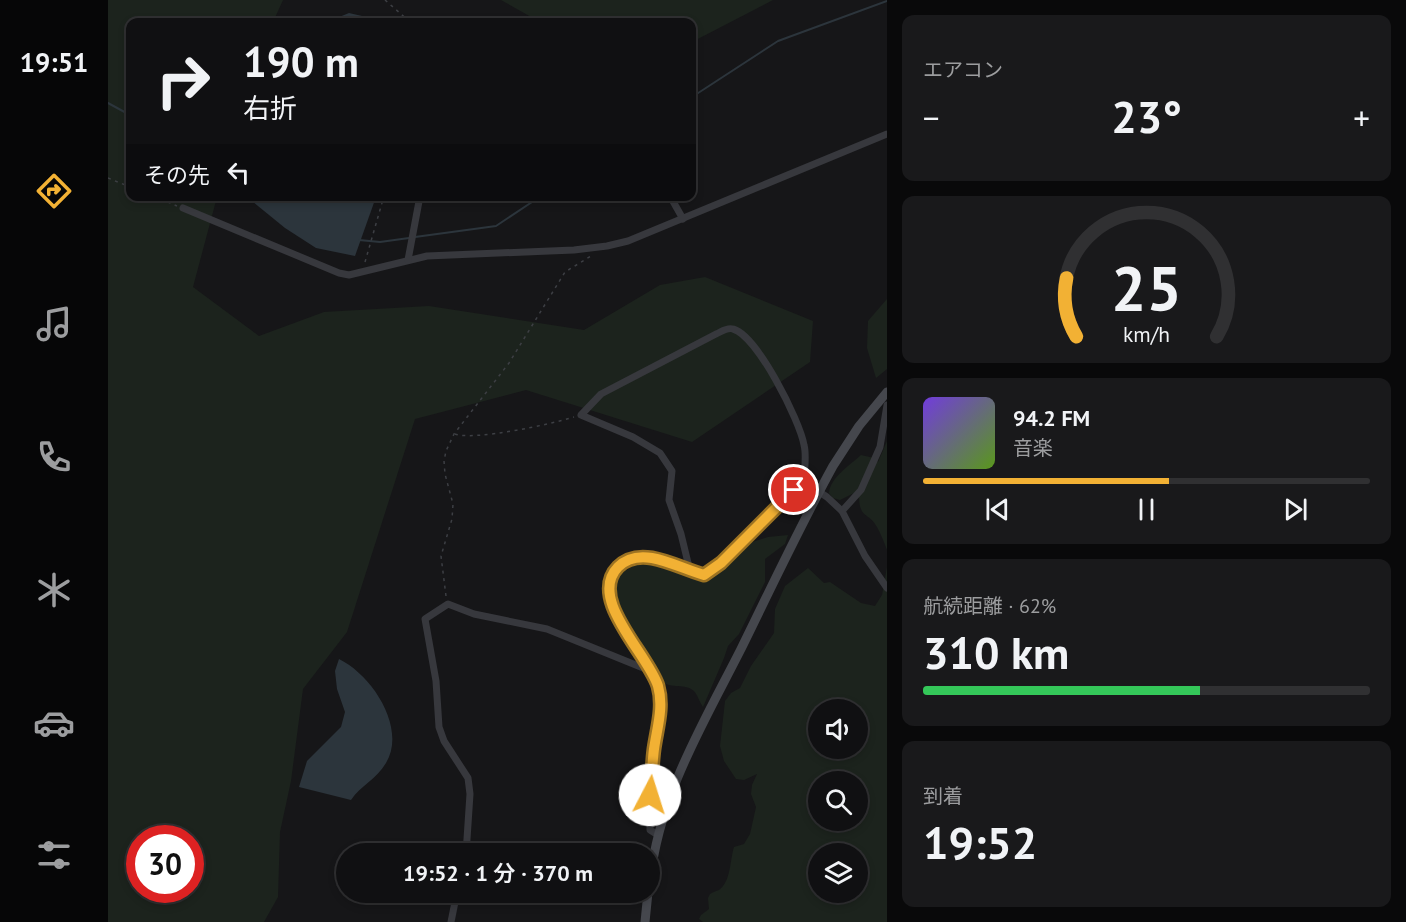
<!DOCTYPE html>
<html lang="ja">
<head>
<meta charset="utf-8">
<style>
	:root { --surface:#101012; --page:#19191b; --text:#f1f3f6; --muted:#9c9d9f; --line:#303032; --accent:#f2b134 }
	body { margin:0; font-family:"PT Sans","Noto Sans JP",sans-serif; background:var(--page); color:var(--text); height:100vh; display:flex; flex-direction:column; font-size:22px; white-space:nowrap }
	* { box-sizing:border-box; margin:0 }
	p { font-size:20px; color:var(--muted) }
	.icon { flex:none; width:33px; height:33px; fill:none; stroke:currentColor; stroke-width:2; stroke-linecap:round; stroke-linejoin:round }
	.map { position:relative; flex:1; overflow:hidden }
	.panel { display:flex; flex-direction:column; gap:15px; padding:15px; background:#09090a; width:519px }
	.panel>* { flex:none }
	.banner { position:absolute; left:18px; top:18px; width:570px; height:183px; border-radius:12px; box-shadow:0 3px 9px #0003,0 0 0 2px var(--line); background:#101012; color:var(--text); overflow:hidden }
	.fabs { position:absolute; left:700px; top:699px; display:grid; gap:12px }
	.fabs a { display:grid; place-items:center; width:60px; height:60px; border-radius:50%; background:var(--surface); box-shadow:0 3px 9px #0003,0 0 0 2px var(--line); font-size:30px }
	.speed { position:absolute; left:18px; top:825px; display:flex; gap:12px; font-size:30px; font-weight:700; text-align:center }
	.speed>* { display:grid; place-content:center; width:78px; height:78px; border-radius:50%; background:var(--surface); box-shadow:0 3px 9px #0003,0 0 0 2px var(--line); line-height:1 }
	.speed .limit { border:9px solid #d22; background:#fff; color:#111 }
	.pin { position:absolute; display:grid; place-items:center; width:51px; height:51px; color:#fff; margin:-26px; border:3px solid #fff; border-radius:50%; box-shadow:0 2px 6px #0007 }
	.me { position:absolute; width:66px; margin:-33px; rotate:5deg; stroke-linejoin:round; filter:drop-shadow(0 0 4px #0008) }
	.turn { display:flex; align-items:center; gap:21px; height:126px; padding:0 18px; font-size:27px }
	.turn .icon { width:78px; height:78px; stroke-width:2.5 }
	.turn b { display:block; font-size:42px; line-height:51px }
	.then { display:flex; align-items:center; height:57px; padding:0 18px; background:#0003; gap:12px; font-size:22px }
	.big { font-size:45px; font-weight:600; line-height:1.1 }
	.panel .tile { flex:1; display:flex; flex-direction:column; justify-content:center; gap:9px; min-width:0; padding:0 21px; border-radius:12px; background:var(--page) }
	.panel .dial { align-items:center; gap:0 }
	.dial svg { height:156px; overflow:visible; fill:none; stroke:var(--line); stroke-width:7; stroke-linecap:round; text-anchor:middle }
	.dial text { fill:var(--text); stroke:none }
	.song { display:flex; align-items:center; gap:18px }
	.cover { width:72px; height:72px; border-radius:9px; background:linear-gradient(135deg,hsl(260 70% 55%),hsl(90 70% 35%)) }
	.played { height:6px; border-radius:3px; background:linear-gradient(90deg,var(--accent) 55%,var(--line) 55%) }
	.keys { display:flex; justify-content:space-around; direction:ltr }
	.heat { display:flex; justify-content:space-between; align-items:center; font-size:33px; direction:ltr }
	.charge { height:9px; border-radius:4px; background:linear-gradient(90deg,#34c759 62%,var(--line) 0) }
	.trip { position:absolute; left:228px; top:843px; width:324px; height:60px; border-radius:30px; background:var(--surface); box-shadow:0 3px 9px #0003,0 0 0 2px var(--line); font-weight:600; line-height:60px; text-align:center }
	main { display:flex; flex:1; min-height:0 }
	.dock { display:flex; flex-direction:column; width:108px; justify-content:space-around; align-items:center; background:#060607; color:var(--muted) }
	.dock .icon { width:42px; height:42px }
	.dock .on { color:var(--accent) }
	.dock b { font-size:27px; color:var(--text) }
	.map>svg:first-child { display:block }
</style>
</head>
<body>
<main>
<nav class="dock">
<b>19:51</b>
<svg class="icon on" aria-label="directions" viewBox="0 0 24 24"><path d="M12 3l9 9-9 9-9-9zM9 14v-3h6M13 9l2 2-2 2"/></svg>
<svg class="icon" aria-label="music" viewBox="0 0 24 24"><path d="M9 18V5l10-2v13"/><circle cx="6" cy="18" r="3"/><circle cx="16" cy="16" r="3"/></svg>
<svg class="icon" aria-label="phone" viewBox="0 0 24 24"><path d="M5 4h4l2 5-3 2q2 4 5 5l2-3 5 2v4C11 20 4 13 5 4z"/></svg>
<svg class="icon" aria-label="climate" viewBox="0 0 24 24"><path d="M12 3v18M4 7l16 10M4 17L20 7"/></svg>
<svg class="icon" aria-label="car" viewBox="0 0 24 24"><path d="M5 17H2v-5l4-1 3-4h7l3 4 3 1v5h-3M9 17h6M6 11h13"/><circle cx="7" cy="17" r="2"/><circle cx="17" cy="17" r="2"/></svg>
<svg class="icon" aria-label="filters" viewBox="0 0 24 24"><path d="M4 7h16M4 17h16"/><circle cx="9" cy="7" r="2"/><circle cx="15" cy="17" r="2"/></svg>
</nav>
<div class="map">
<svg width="779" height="922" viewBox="0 0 779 922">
	<rect width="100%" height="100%" fill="#161618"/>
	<!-- green -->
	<g fill="#1c231d" fill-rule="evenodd">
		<path d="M0,0H175L165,22H22V196L109,197L85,287L151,336L216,312L321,306L476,330L552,285L597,277L705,321L702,362L584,442L418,390L307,419L239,632L195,689L183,781L172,832L170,897L156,922H0ZM32,838H82V890H32Z"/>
		<polygon points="393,0 665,0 584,42 584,22 432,22"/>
		<polygon points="779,299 779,369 768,378 759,348 760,321"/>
		<path d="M779,441V550C776,542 773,534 769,527C760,511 751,520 751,494L748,492L732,500L725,498L721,493C722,478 742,465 753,455L766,458L770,462Z"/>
		<path d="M680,535L677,544L657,559V582L631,634L620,646L616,658L595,707C592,703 589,694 586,691C577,683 563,689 555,682C549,676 548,664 543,657C525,629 499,611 510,575L532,562L547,564L595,579L606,575L641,543L660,537Z"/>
		<path d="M779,567V922H595L591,919L593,915L601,909L600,898L602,894C605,892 608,891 611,890C623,882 622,859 626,847L636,844L642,834L648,807L643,794L644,785L649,774L636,780L628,779L616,761L612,746L617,701L623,693L632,688L643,666L666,633L667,609L677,586L700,568L716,583L722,582L753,603L767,606L774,595ZM711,710H750V748H711ZM711,782H750V820H711ZM711,854H750V892H711Z"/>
	</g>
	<!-- water -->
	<g fill="#2c353c">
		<polygon points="241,13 267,19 273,22 219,22"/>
		<polygon points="139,197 268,197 247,256 208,248 177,228"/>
		<path d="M231,659C264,675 299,728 278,763C268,780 253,785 243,800L191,787L199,761L233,727L237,712L229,689L227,671Z"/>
	</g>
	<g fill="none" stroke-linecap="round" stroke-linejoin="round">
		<!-- stream -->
		<g stroke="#2c353c" stroke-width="2">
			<polyline points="584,97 670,41 779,1"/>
			<polyline points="0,103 22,115"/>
			<polyline points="307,237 388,226 433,196"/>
			<polyline points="251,240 272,242 301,238"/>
		</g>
		<!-- path -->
		<g stroke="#3d3f44" stroke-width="1.5" stroke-dasharray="3 4.5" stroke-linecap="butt">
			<polyline points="277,0 302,22"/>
			<polyline points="0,178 22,187"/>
			<polyline points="46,196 69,206"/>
			<polyline points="257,262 276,196"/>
			<path d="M347,434C366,441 444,424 466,417"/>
			<polyline points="338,596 333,556 344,519 345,504 337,474 336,461 338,451 346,434 401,363 457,272 483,256"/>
		</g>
		<!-- street -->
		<g stroke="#37383d" stroke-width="7">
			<polyline points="562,196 575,219"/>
			<polyline points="75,208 231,273 241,275 319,256 466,250 499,246 520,241 779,134"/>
			<polyline points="300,260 312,196"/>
			<polyline points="734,511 753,490 772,447 779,405"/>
			<path d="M582,571L573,534L561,500L564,471L552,453L525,437L473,415L493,394L608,334C613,332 619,327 625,329C649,335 692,421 696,445C699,456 696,470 696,482"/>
			<path d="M550,835L542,830C542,804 543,778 546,752C548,731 555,711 551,689C544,655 477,601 510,567C519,558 532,556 544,558C562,561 579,570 596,575C634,549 662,511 696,482L719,497L734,511L757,556L779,588"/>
			<polyline points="358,854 362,794 360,778 336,741 331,727 328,681 317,619 340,604 366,614 439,629 545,672"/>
			<polyline points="343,922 349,892"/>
		</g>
		<!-- secondary -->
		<g stroke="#45474d" stroke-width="9">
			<path d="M542,881C551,796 595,724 633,649C663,588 692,526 725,466L751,426L779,392"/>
			<polyline points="537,922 540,892"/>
		</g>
	</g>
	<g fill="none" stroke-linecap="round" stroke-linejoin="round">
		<defs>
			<path id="route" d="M542,795C544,780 544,764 546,749C549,728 556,707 550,686C540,654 479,599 510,567C519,558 532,556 544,558C561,561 579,570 596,575L613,563L686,490"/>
		</defs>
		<!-- route casing -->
		<use href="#route" stroke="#9d7322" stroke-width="15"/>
		<!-- route -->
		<use href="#route" stroke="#f2b134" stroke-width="10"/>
	</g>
</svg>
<div class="fabs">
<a><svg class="icon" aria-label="sound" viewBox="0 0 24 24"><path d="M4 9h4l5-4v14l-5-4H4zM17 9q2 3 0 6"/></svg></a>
<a><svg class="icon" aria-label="search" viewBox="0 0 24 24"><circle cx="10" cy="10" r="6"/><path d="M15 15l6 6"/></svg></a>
<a><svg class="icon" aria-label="layers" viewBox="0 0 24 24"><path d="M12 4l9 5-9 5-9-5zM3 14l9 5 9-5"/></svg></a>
</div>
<div class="speed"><div class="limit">30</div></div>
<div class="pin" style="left:686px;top:490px;background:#d93025"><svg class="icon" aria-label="arrive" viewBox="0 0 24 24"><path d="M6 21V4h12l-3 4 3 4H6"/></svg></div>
<svg class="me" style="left:542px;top:795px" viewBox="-20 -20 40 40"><circle r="19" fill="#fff"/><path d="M0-13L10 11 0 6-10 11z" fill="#f2b134"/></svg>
<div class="trip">19:52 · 1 分 · 370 m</div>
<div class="banner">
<div class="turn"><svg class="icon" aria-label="right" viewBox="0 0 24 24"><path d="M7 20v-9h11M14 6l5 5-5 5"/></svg><div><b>190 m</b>右折</div></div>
<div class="then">その先<svg class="icon" aria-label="left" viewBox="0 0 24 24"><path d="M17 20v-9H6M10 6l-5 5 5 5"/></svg></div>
</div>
</div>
<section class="panel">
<div class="tile"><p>エアコン</p>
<div class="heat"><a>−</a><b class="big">23°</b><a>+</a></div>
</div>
<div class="tile dial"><svg viewBox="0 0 100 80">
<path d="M14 69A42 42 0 1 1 86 69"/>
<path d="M14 69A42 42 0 0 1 9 39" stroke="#f2b134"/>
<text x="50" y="56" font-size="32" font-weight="700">25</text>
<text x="50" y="72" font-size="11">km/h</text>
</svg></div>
<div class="tile">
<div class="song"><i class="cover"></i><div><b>94.2 FM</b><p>音楽</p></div></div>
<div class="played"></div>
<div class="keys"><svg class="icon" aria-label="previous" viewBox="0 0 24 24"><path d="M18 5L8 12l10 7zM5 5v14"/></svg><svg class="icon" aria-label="pause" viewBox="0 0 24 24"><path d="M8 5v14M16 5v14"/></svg><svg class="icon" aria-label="next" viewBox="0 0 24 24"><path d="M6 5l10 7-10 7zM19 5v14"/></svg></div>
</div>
<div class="tile"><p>航続距離 · 62%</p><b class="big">310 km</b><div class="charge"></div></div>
<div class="tile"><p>到着</p><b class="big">19:52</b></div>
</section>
</main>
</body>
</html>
